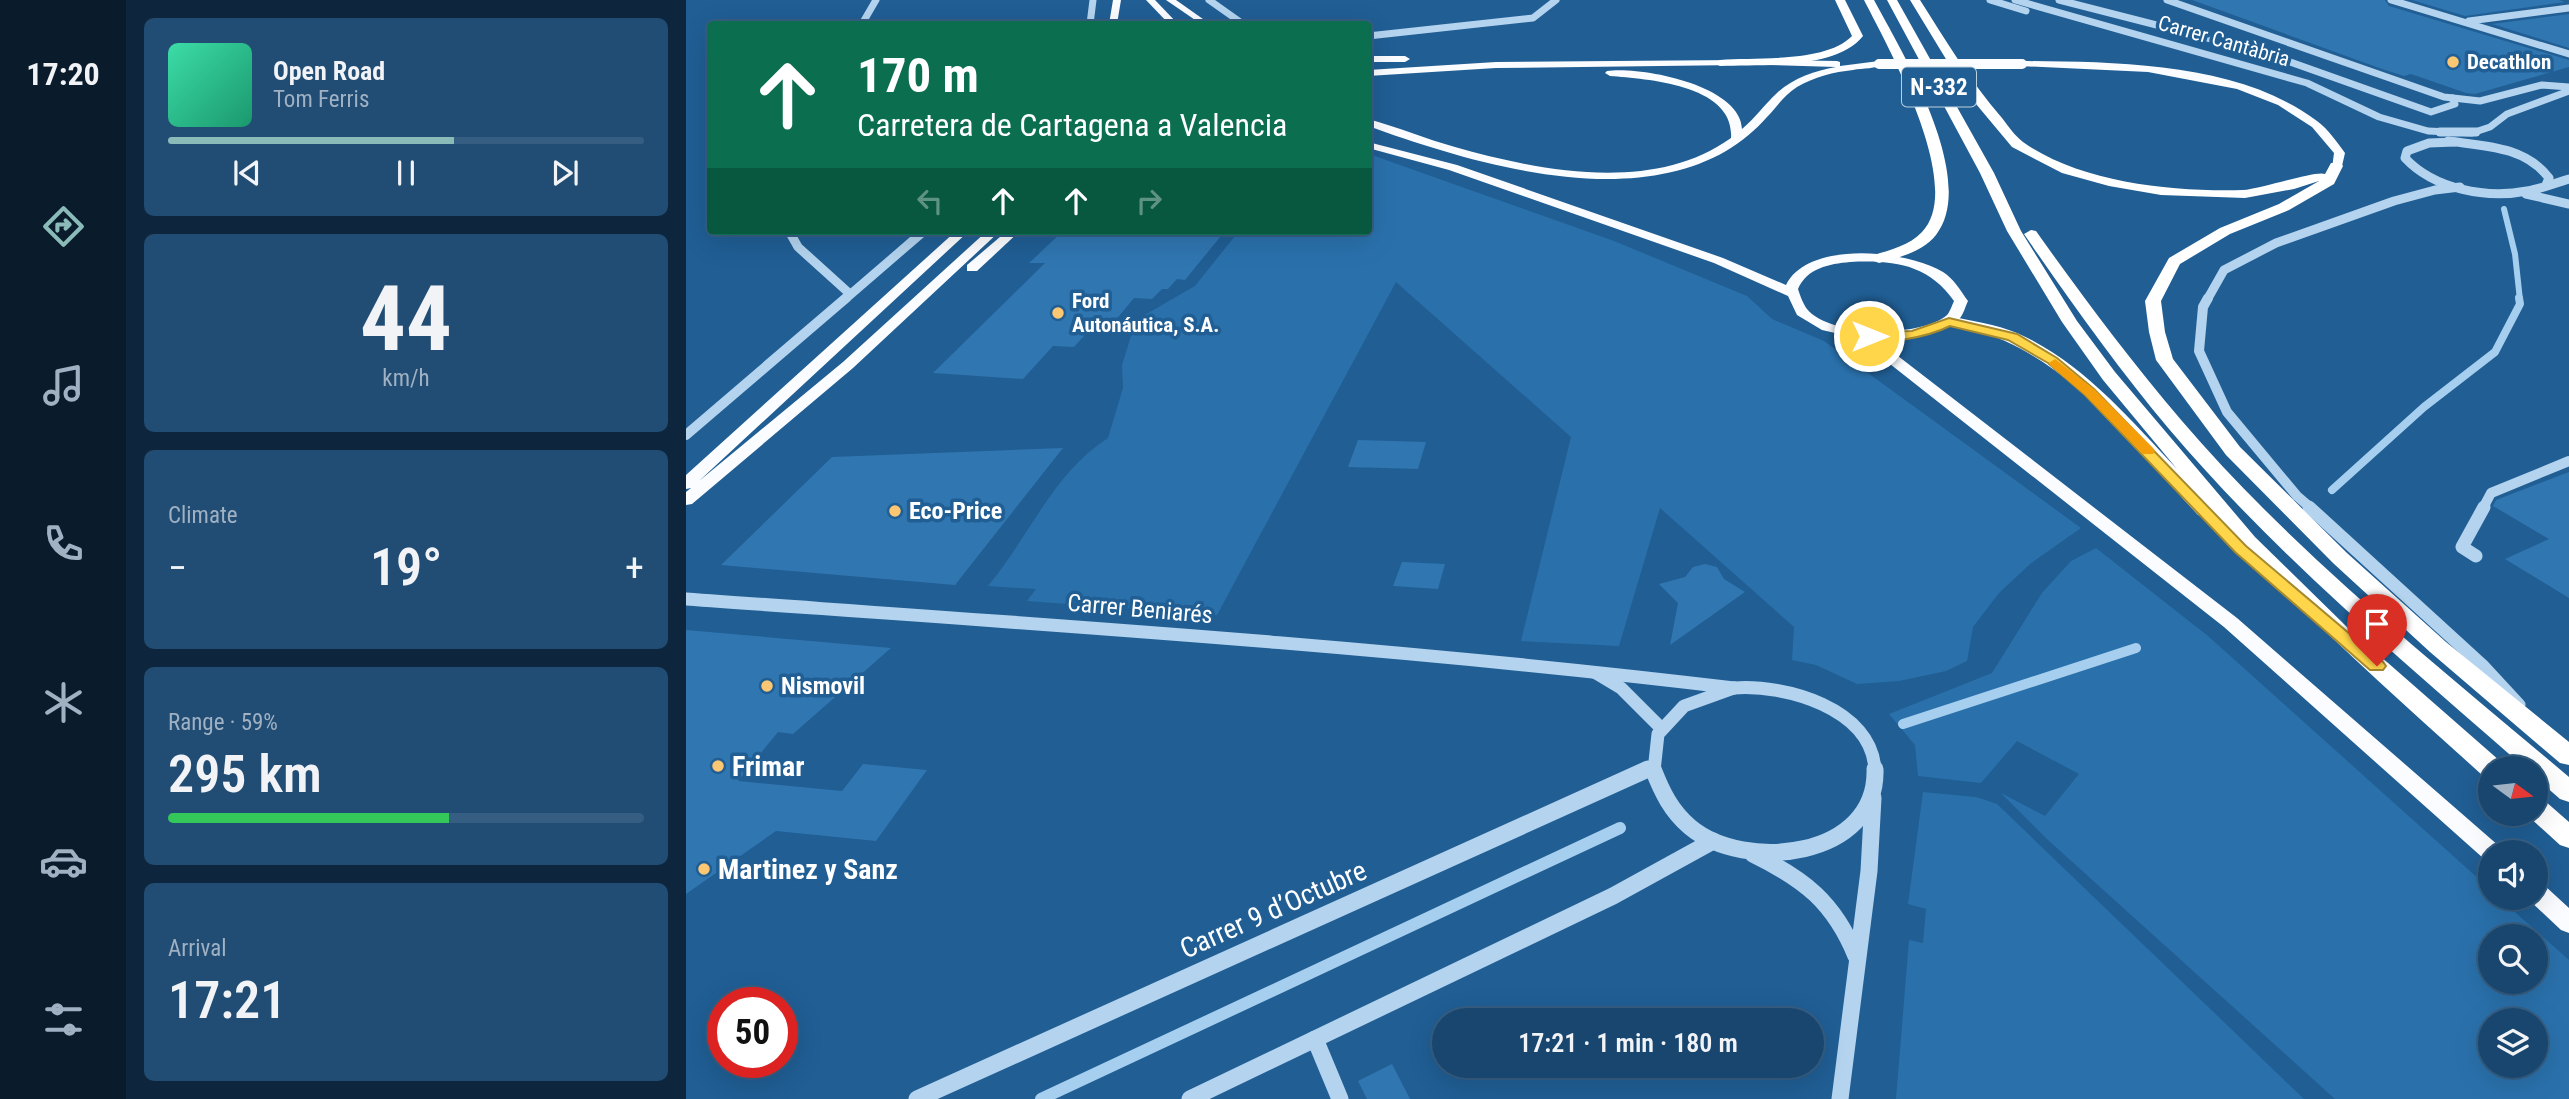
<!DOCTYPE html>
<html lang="en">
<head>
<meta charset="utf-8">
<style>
	:root { --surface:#18466f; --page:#214d74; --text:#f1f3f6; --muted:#9fb1c3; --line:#365e82; --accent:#8bbbb9 }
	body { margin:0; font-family:"Roboto Condensed",sans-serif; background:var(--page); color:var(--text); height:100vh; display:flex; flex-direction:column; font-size:26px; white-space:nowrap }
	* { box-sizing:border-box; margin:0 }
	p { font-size:23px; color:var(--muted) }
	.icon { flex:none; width:38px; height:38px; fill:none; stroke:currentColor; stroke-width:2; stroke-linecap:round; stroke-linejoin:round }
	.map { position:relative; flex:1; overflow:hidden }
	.sheet { display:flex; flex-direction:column; gap:18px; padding:18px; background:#0d263d; width:560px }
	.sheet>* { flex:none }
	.top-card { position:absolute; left:21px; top:21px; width:665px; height:214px; border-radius:7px; box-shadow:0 7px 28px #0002,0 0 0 2px var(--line); background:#0b6e4f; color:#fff; overflow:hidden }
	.needle { width:46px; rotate:105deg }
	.fabs { position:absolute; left:1792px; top:756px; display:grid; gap:14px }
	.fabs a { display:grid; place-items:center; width:70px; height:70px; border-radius:50%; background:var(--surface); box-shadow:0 7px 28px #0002,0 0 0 2px var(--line); font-size:35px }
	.speed { position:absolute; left:21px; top:987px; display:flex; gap:14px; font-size:35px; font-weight:700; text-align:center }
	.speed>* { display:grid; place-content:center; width:91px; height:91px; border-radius:50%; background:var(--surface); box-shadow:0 7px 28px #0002,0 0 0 2px var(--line); line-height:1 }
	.speed .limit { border:10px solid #d22; background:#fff; color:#111 }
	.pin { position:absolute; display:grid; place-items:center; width:60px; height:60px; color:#fff; margin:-72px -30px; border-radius:50% 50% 50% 0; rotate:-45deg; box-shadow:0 0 7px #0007 }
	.pin .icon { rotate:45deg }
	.me { position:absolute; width:77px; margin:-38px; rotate:90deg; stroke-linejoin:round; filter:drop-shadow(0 0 5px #0008) }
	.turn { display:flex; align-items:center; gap:24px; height:147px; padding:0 35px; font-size:32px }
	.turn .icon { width:91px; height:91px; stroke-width:2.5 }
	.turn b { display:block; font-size:49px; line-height:60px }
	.lanes { display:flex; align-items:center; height:66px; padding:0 35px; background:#0003; justify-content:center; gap:35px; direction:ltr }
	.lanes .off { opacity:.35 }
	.big { font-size:52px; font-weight:600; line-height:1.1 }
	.sheet .widget { flex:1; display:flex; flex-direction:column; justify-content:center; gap:10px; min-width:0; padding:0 24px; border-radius:10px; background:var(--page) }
	.sheet .dial { align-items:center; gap:0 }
	.dial b { font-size:91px; line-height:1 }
	.song { display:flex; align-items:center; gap:21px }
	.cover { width:84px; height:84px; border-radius:10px; background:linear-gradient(135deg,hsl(160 70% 55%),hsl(160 70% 35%)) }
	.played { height:7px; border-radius:4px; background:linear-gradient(90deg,var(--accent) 60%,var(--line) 60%) }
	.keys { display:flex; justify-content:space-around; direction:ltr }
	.heat { display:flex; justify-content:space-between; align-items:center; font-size:38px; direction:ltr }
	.charge { height:10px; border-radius:5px; background:linear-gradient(90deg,#34c759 59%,var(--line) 0) }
	.trip { position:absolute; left:746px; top:1008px; width:392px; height:70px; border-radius:35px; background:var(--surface); box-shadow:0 7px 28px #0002,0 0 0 2px var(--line); font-weight:600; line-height:70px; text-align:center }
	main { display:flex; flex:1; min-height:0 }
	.tabs { display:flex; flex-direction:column; width:126px; justify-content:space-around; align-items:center; background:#0a1c2c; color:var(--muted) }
	.tabs .icon { width:49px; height:49px }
	.tabs .active { color:var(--accent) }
	.tabs b { font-size:32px; color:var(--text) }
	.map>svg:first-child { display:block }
</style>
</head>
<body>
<main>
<nav class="tabs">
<b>17:20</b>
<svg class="icon active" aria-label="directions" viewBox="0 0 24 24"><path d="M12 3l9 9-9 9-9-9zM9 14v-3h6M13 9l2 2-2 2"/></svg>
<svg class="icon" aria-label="music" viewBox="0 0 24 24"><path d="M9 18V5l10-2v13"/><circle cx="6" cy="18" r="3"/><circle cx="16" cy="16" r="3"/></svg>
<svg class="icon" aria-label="phone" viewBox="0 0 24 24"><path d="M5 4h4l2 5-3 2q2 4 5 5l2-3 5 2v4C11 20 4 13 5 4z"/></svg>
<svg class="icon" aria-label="climate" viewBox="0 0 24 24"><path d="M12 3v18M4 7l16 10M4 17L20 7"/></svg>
<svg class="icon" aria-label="car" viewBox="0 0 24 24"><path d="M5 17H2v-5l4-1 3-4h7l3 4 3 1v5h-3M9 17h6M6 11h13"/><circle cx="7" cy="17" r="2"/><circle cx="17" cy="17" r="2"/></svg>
<svg class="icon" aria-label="filters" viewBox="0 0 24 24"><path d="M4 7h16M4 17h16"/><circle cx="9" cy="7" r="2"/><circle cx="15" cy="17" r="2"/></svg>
</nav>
<section class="sheet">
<div class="widget">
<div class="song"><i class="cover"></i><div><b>Open Road</b><p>Tom Ferris</p></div></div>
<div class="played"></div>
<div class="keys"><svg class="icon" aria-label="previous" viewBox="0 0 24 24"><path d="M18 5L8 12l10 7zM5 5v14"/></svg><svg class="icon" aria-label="pause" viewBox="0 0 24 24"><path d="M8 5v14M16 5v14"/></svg><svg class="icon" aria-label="next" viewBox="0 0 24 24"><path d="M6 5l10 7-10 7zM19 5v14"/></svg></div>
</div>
<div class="widget dial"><b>44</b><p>km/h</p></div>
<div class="widget"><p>Climate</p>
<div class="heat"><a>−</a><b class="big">19°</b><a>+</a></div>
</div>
<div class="widget"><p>Range · 59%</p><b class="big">295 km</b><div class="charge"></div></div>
<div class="widget"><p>Arrival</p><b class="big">17:21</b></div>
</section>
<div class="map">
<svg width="1883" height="1099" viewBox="0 0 1883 1099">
	<rect width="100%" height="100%" fill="#205e94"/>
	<!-- green -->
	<g fill="#2a71ac" fill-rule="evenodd">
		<path d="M683,154L928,241L1061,296L1086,319L1138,341L1395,528L1344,564L1313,593L1287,627L1281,661L1260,671L1213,681L1171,684L1130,665L1106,660L1108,627L974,508L933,646L835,641L885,437L710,282L531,615L341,601L350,589L302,586C343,537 367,473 422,438L437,388L436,365L450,320L509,286L553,231H682Z"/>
		<path d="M1410,548L1522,636L1804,889V898H1813L1883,960V1099H1649L1362,840L1315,793L1359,816L1393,774L1331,741L1295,783L1232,776L1229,745L1203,714L1306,673L1356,593L1385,561ZM1804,936H1850V982H1804ZM1804,1020H1850V1066H1804Z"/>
		<polygon points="1237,792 1290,797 1311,804 1618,1099 1210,1099 1223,940 1237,943 1240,909 1222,904"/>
	</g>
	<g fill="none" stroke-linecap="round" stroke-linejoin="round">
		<!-- stream-far3 -->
		<polyline stroke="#a6cfef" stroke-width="6" points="1818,209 1829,254 1834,300"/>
		<!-- stream-far2 -->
		<polyline stroke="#a6cfef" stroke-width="8" points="1646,490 1738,407 1809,352 1834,304 1833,298"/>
		<!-- stream-far1 -->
		<polyline stroke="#a6cfef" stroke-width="10" points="1217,724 1450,648"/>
		<!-- stream -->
		<polyline stroke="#a6cfef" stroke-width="12" points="355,1099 934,828"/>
	</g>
	<!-- building -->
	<g fill="#3076b1">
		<polygon points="1506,0 1699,0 1703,6 1883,60 1883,67 1789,94 1780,93 1725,74 1718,76 1696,69"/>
		<polygon points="1726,0 1873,0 1879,2 1779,16"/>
		<polygon points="1883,14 1883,48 1806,24"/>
		<polygon points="377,231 539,231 499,280 491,279 482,289 476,289 466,299 448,298 424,327 407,326 388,347 367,346 337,379 247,373 359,263 343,263"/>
		<polygon points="672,440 740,442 732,469 662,467"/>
		<polygon points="377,448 269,585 35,565 146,457"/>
		<polygon points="1883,472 1883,598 1819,559 1863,539 1807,506 1810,500"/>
		<polygon points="716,562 759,564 752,589 707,586"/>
		<polygon points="1019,564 1031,567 1038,579 1059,592 984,645 992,603 973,584 999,577 1007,567"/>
		<polygon points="0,630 205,648 107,734 92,732 52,781 156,791 177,764 241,770 190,841 90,831 0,894"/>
		<polygon points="706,1064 724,1099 681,1099 672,1081"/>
	</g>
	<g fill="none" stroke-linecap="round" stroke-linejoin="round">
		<!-- minor-far4 -->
		<g stroke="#b3d3ee" stroke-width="7">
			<polyline points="523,0 557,24"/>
			<polyline points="1304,0 1340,11"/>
			<polyline points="1329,0 1621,83 1693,117 1742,131 1786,133 1804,127 1821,114 1883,91"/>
			<polyline points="1373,0 1576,52 1745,112 1769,104 1766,98"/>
			<polyline points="1481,0 1758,97 1794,101 1856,85 1883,87"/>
			<polyline points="1705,0 1883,54"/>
			<polyline points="1783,21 1883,8"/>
			<polyline points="176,24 190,0"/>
			<polyline points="404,24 407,0"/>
			<polyline points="682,36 847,18 870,0"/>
		</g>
		<!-- minor-far3 -->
		<g stroke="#b3d3ee" stroke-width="9">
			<polyline points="1754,132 1790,132"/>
			<path d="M1762,141C1798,146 1839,146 1863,178L1860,185"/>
			<path d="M1769,142L1743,143L1721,151L1719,158C1748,189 1800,199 1841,191C1855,189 1869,183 1883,179"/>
			<polyline points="1840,194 1883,204"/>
			<polyline points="103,231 112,247 164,294"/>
			<polyline points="158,300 238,231"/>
			<polyline points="1521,300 1538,270 1590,243 1708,201 1749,190 1774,187"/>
		</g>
		<!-- minor-far2 -->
		<g stroke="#b3d3ee" stroke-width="10">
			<polyline points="1522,298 1517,307 1513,351 1541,412 1611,496 1625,508"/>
			<polyline points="0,435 160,298"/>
			<polyline points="1797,508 1805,493 1883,461"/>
		</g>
		<!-- minor-far1 -->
		<g stroke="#b3d3ee" stroke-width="13">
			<polyline points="1623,507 1796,665 1833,705"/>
			<polyline points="1790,556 1776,547 1798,507"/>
			<path d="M0,599C350,624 700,646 1048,688"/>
			<polyline points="910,673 935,688 976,729"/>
			<path d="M1048,688C1098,684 1187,708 1189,771"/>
			<polyline points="958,771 966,767"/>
			<polyline points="968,771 972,734 998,706 1048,688"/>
		</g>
		<!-- minor -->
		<g stroke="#b3d3ee" stroke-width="17">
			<path d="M967,769C976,792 985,811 1004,827C1059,873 1192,858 1189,769"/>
			<path d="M1067,854C1118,879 1148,902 1170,956"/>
			<polyline points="629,1039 654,1099"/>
			<polyline points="231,1099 962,769"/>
			<polyline points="504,1099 927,896 1027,841"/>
			<polyline points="1154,1099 1183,871 1187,798"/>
		</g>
		<!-- major -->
		<g fill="#fafcff" fill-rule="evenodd">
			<polygon points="427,0 435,0 431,24 423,24"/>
			<polygon points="460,0 469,0 492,24 483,24"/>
			<polygon points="480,0 490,0 524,24 515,24"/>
			<polygon points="682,56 719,56 724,59 719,62 682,62"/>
			<polygon points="1050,60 1053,61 1053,65 810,68 682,76 682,70 810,62"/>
			<path d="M1085,60L1151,61L1154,62V66L1193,61L1198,64C1190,69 1177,68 1167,70C1148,72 1128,77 1111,87C1098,95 1091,107 1081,117C1070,130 1055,142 1040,151C938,210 785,163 682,126V119C712,127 740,139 769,147C854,171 967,194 1045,138C1049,85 962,79 924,76L919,73L921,71C954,66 1055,85 1056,129C1069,118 1078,105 1091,93C1107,78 1129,71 1150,67L1082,65V61Z"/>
			<path d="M1336,61C1430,62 1553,62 1631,121C1642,129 1651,142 1659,153L1656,166L1646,168L1648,153L1626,127L1592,105L1551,89L1462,72L1333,66L1331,64Z"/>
			<path d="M682,142L771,165L1037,258L1100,285C1122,240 1221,250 1257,272C1268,279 1274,290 1282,301C1279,307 1277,317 1271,321C1250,338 1215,339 1190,339L1551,618L1813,846L1816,852H1804V861L1797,858L1538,627L1171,338L1136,330L1111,315L1102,296L1028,263L763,170L682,148ZM1164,262C1207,260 1242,264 1268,301C1266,305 1264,312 1261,315C1235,338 1143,337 1121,309C1117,304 1114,295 1112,289C1121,268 1143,264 1164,262Z"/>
			<polygon points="270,231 283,231 13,481 157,362 301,231 314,231 167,368 6,504 0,505 0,492 5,488 0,489 0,475"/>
			<polygon points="321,231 334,231 291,271 281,271 281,265"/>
			<polygon points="1850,883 1858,885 1883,908 1883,933 1875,930 1842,899 1850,898"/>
		</g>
		<!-- highway -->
		<g fill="#fff" fill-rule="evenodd">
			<path d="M1149,0H1159L1177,36C1150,70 1075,64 1034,66L1028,63L1034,60C1071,57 1140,63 1166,36Z"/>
			<path d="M1178,0H1188C1216,52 1293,179 1250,235C1238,251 1212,258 1193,263L1188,261L1185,258L1188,255C1204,250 1224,245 1236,232C1280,187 1202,47 1178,0Z"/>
			<path d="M1201,0H1211L1308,173L1335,231L1391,321L1429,372L1569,537L1661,627L1814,761L1818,768H1804V777L1796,775C1704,691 1608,609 1528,513L1519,517L1512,515C1455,453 1397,376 1319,341C1300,332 1278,330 1257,325L1255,321L1263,316C1285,321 1310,324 1331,333C1395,361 1444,419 1491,469L1417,380L1376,322L1321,231L1294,173Z"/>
			<path d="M1224,0H1234C1260,41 1284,81 1316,118C1322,126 1329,136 1337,142C1395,183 1488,192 1557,190C1575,189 1630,170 1639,174L1645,163H1655L1657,166L1648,184L1603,210L1544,234L1494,264L1475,301L1479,332L1487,359L1554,447L1661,553L1760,642L1883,742V765L1874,763L1744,652L1647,563L1540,455L1470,360L1463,332L1459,301L1483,258L1534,228L1593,204L1633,181L1608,189L1559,198L1475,195L1423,186L1376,173L1326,147L1280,92Z"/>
			<path d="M1345,230L1350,231C1396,296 1444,360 1496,421C1609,553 1751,665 1883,777V802L1874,799L1850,778V768H1839C1716,660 1589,554 1483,429C1431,367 1384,301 1338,234Z"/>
			<polygon points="1850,798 1859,801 1883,822 1883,848 1874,845 1841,815 1850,814"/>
		</g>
		<!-- major-bridge -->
		<polyline stroke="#fafcff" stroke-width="10" points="1193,64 1336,64"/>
	</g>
	<!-- route -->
	<path fill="#ffd54a" stroke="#a68a30" stroke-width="2" d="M1263,318L1331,334L1371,358L1408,389L1560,546L1697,662L1700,666L1697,670H1684L1549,552L1399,395L1362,363L1322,340L1264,326C1246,335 1193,349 1176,336L1183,332L1226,331Z"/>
	<!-- slow -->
	<polygon fill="#f59e0b" points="1369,359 1408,389 1467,448 1469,451 1467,454 1457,454 1399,395 1365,366 1363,363"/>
	<!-- markers -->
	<g fill="#fbc773" stroke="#205e94" stroke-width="2.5">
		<circle cx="1767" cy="62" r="7"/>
		<circle cx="372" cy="313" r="7"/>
		<circle cx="209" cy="511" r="7"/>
		<circle cx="81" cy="686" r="7"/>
		<circle cx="32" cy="766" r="7"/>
		<circle cx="18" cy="869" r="7"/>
	</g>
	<g text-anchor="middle" stroke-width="7" stroke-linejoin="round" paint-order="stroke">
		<!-- far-street labels -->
		<g font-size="21" fill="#fff" stroke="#205e94">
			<text transform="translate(1538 41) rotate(16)" y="7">Carrer Cantàbria</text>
		</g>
		<!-- far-poi labels -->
		<g font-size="21" font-weight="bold" fill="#fff" stroke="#205e94" text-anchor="start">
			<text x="1781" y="69">Decathlon</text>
			<text x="386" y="308">Ford<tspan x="386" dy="24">Autonáutica, S.A.</tspan></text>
		</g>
		<!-- shield labels -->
		<rect fill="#205e94" stroke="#bccfdf" stroke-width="2" x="1216" y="67.5" width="74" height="39" rx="5"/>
		<g font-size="23" font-weight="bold" fill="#fff">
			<text x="1253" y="95">N-332</text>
		</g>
		<!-- poi labels -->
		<g font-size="24" font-weight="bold" fill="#fff" stroke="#205e94" text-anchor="start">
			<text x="223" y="519">Eco-Price</text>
			<text x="95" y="694">Nismovil</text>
		</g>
		<!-- street labels -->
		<g font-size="24" fill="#fff" stroke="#205e94">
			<text transform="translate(454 609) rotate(5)" y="8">Carrer Beniarés</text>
		</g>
		<!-- near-poi labels -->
		<g font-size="28" font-weight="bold" fill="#fff" stroke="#205e94" text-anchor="start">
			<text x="46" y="776">Frimar</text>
			<text x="32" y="879">Martinez y Sanz</text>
		</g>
		<!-- near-street labels -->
		<g font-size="28" fill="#fff" stroke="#205e94">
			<text transform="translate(587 909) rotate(-24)" y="10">Carrer 9 d’Octubre</text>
		</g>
	</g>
</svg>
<div class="fabs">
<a><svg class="needle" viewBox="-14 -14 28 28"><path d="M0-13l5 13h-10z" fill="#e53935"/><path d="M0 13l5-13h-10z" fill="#9fb1c3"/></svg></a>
<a><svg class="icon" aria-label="sound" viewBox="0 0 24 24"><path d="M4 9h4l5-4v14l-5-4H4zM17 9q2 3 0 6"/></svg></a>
<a><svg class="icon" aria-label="search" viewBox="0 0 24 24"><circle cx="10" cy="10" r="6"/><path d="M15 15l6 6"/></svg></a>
<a><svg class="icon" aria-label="layers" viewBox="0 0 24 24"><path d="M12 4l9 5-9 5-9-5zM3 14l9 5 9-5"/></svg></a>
</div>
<div class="speed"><div class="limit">50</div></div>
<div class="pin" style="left:1691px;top:666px;background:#d93025"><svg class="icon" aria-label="arrive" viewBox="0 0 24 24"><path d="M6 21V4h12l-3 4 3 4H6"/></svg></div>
<svg class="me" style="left:1183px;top:336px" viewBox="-20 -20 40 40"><circle r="17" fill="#ffd54a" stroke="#fff" stroke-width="3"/><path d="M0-11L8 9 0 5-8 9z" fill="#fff"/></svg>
<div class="trip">17:21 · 1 min · 180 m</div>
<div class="top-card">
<div class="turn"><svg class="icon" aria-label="ahead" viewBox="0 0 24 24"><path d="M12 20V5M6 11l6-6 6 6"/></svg><div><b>170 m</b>Carretera de Cartagena a Valencia</div></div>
<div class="lanes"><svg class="icon off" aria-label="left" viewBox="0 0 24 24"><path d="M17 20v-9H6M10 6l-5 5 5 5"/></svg><svg class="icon" aria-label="ahead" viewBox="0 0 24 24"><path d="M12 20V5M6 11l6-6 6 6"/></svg><svg class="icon" aria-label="ahead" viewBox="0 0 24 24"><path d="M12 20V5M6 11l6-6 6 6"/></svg><svg class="icon off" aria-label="right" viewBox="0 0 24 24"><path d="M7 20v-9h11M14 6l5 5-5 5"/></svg></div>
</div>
</div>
</main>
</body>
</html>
